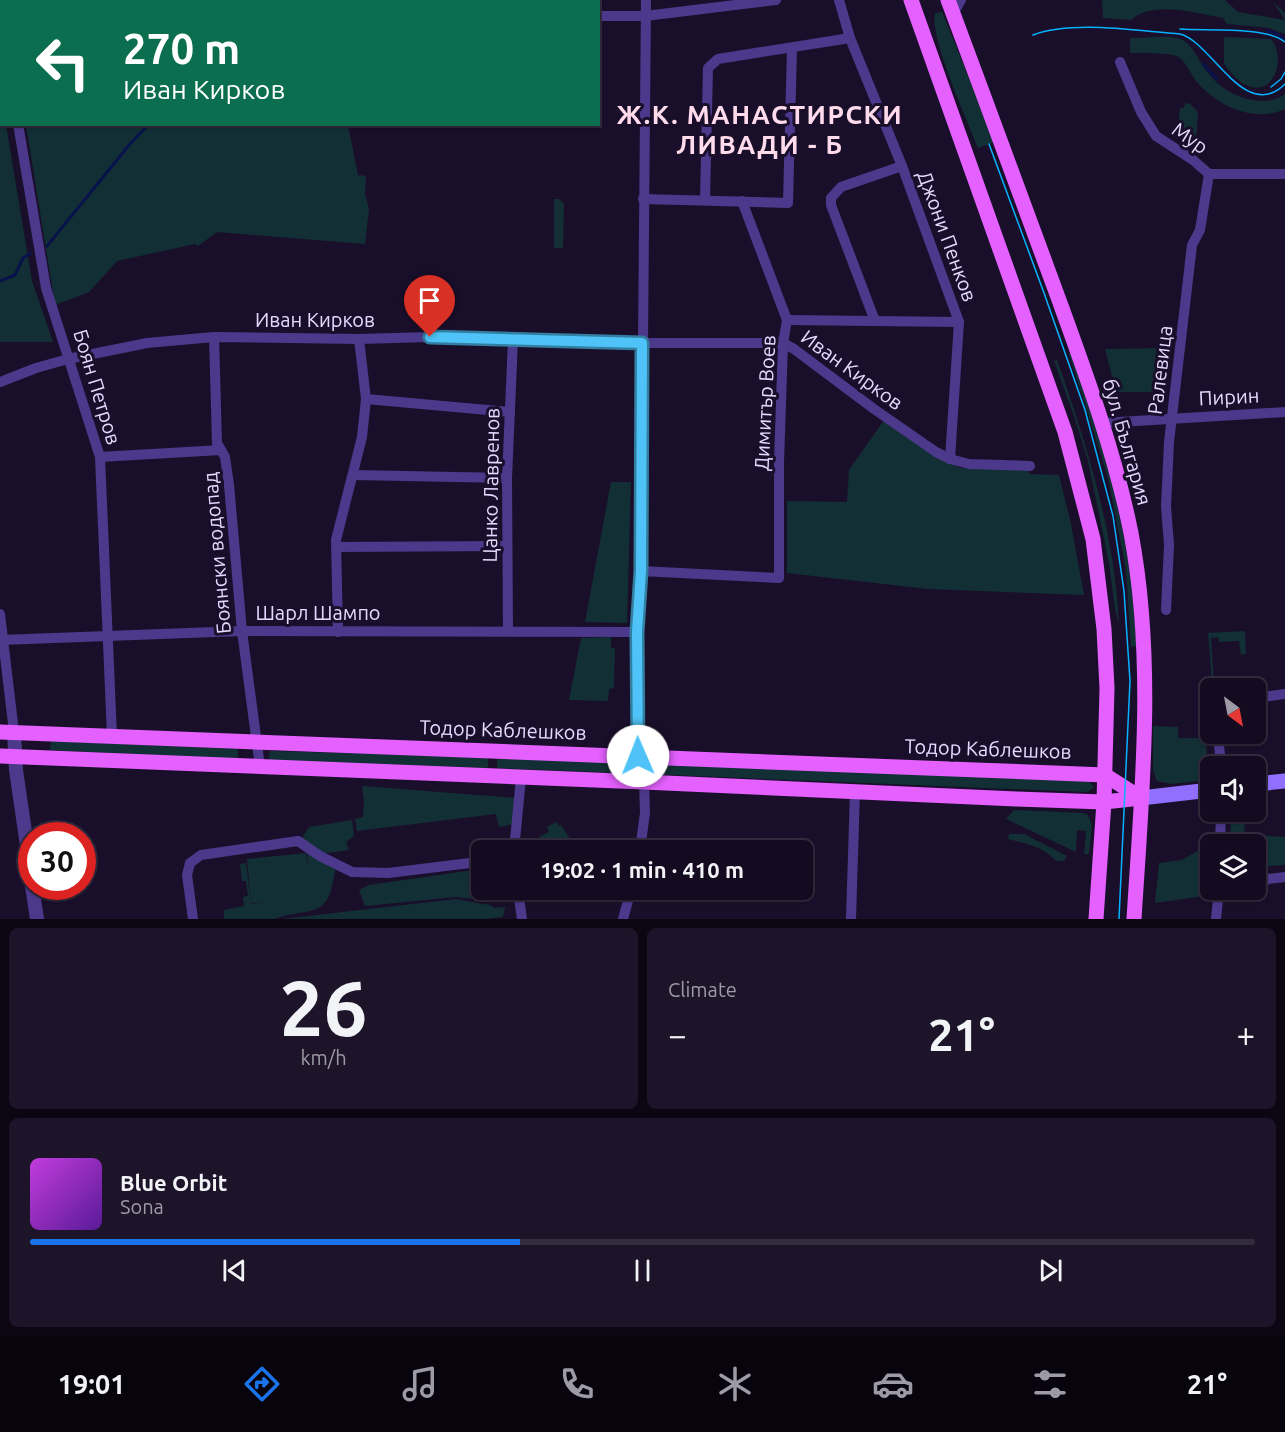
<!DOCTYPE html>
<html lang="en">
<head>
<meta charset="utf-8">
<style>
	:root { --surface:#140b20; --page:#1d1429; --text:#f1f3f6; --muted:#9d9ba5; --line:#332b3e; --accent:#1a73e8 }
	body { margin:0; font-family:Ubuntu,sans-serif; background:var(--page); color:var(--text); height:100vh; display:flex; flex-direction:column; font-size:22px; white-space:nowrap }
	* { box-sizing:border-box; margin:0 }
	p { font-size:20px; color:var(--muted) }
	.icon { flex:none; width:33px; height:33px; fill:none; stroke:currentColor; stroke-width:2; stroke-linecap:round; stroke-linejoin:round }
	.map { position:relative; height:919px; overflow:hidden }
	.drawer { display:flex; flex-direction:column; gap:9px; padding:9px; background:#0b0612; flex:1 }
	.drawer>* { flex:none }
	.guide { position:absolute; left:0px; top:0px; width:600px; height:126px; box-shadow:0 2px 4px #0004,0 0 0 2px var(--line); background:#0b6e4f; color:#fff; overflow:hidden }
	.needle { width:39px; rotate:148deg }
	.fabs { position:absolute; left:1200px; top:678px; display:grid; gap:12px }
	.fabs a { display:grid; place-items:center; width:66px; height:66px; border-radius:9px; background:var(--surface); box-shadow:0 2px 4px #0004,0 0 0 2px var(--line); font-size:30px }
	.speed { position:absolute; left:18px; top:822px; display:flex; gap:12px; font-size:30px; font-weight:700; text-align:center }
	.speed>* { display:grid; place-content:center; width:78px; height:78px; border-radius:50%; background:var(--surface); box-shadow:0 2px 4px #0004,0 0 0 2px var(--line); line-height:1 }
	.speed .limit { border:9px solid #d22; background:#fff; color:#111 }
	.pin { position:absolute; display:grid; place-items:center; width:51px; height:51px; color:#fff; margin:-62px -26px; border-radius:50% 50% 50% 0; rotate:-45deg; box-shadow:0 0 6px #0007 }
	.pin .icon { rotate:45deg }
	.me { position:absolute; width:66px; margin:-33px; rotate:359deg; stroke-linejoin:round; filter:drop-shadow(0 0 4px #0008) }
	.turn { display:flex; align-items:center; gap:21px; height:126px; padding:0 24px; font-size:27px }
	.turn .icon { width:78px; height:78px; stroke-width:2.5 }
	.turn b { display:block; font-size:42px; line-height:51px }
	.big { font-size:45px; font-weight:700; line-height:1.1 }
	.drawer .card { flex:1; display:flex; flex-direction:column; justify-content:center; gap:9px; min-width:0; padding:0 21px; border-radius:9px; background:var(--page) }
	.drawer .dial { align-items:center; gap:0 }
	.dial b { font-size:78px; line-height:1 }
	.song { display:flex; align-items:center; gap:18px }
	.cover { width:72px; height:72px; border-radius:9px; background:linear-gradient(135deg,hsl(290 70% 55%),hsl(270 70% 35%)) }
	.played { height:6px; border-radius:3px; background:linear-gradient(90deg,var(--accent) 40%,var(--line) 40%) }
	.keys { display:flex; justify-content:space-around; direction:ltr }
	.heat { display:flex; justify-content:space-between; align-items:center; font-size:33px; direction:ltr }
	.drawer .tiles { flex:1; display:grid; gap:9px; grid-template-columns:1fr 1fr }
	.card:last-child { grid-column:span 2 }
	.trip { position:absolute; left:471px; top:840px; width:342px; height:60px; border-radius:9px; background:var(--surface); box-shadow:0 2px 4px #0004,0 0 0 2px var(--line); font-weight:700; line-height:60px; text-align:center }
	.tabs { display:flex; height:96px; justify-content:space-around; align-items:center; background:#08040d; color:var(--muted) }
	.tabs .icon { width:42px; height:42px }
	.tabs .on { color:var(--accent) }
	.tabs b { font-size:27px; color:var(--text) }
	.map>svg:first-child { display:block }
</style>
</head>
<body>
<div class="map">
<svg width="1285" height="919" viewBox="0 0 1285 919">
	<rect width="100%" height="100%" fill="#1a0f2b"/>
	<!-- green -->
	<g fill="#122f35">
		<polygon points="2,0 292,0 2,2"/>
		<path d="M1102,0H1225L1238,12L1285,20L1273,2L1285,13V34L1269,28L1227,24L1223,18C1196,13 1153,0 1131,20L1103,18Z"/>
		<path d="M942,12L995,142L978,148C968,122 929,36 935,13Z"/>
		<path d="M1224,37L1271,39C1285,54 1277,96 1249,86C1238,83 1231,72 1224,64Z"/>
		<path d="M1130,38C1143,38 1165,35 1177,38C1190,41 1196,55 1202,64C1214,84 1232,97 1254,100C1266,102 1275,101 1285,94V109C1255,123 1218,107 1197,82C1190,74 1186,61 1177,56C1170,53 1139,53 1130,53Z"/>
		<polygon points="0,83 2,124 6,125 32,281 53,342 0,342"/>
		<polygon points="1185,103 1190,104 1198,112 1196,142 1188,141 1182,136 1182,130 1178,129 1180,108 1184,108"/>
		<polygon points="26,125 348,125 358,175 366,176 365,194 369,209 365,244 217,232 198,246 195,244 117,261 89,292 55,305"/>
		<polygon points="554,199 559,199 564,204 563,248 554,248"/>
		<polygon points="1167,348 1165,392 1116,392 1105,349"/>
		<polygon points="1071,352 1112,477 1130,569 1137,646 1131,647 1126,570 1108,478 1069,354"/>
		<path d="M1057,360C1087,445 1115,534 1119,625L1115,609L1109,563L1088,461L1074,416L1054,361Z"/>
		<polygon points="885,419 941,459 960,468 1027,469 1030,474 1059,475 1071,524 1084,595 928,589 787,573 787,501 847,502 849,470"/>
		<polygon points="611,482 631,482 627,623 585,622"/>
		<polygon points="1245,631 1246,654 1241,655 1239,641 1219,642 1218,637 1211,638 1214,682 1212,682 1208,633"/>
		<polygon points="611,637 611,648 615,648 614,688 609,689 608,701 569,700 581,638"/>
		<polygon points="1153,726 1178,727 1178,738 1206,738 1208,780 1171,784 1157,781 1153,771"/>
		<polygon points="51,741 238,749 238,759 50,750"/>
		<polygon points="270,751 488,757 488,768 269,760"/>
		<polygon points="497,758 1089,781 1094,787 1088,792 497,768"/>
		<polygon points="362,786 516,798 513,824 499,827 496,814 357,831 355,819 363,817 364,800"/>
		<polygon points="1014,810 1083,813 1088,815 1092,825 1089,854 1084,854 1086,831 1077,830 1076,852 1006,819"/>
		<polygon points="1231,812 1246,812 1244,834 1285,837 1285,865 1256,867 1256,844 1230,844"/>
		<polygon points="352,820 354,836 346,842 349,850 320,854 301,840 309,827"/>
		<polygon points="556,822 559,826 561,825 573,843 561,850 557,843 547,850 539,837 549,832 547,827"/>
		<path d="M1009,834H1024L1067,856L1064,861H1056C1045,847 1024,843 1008,839Z"/>
		<polygon points="1211,837 1211,895 1155,903 1159,863 1182,860 1196,852"/>
		<path d="M307,849L336,866C330,895 332,909 299,913C291,915 283,915 275,919H224V910L244,906L243,897L248,896L246,881H242L240,864L246,863L251,904L266,902L251,903L247,859L306,853L308,867Z"/>
		<polygon points="481,869 482,890 515,890 518,900 497,899 490,901 456,897 365,906 359,890 369,885"/>
		<polygon points="456,899 490,905 494,908 505,907 503,917 484,919 282,919"/>
	</g>
	<g fill="none" stroke-linecap="round" stroke-linejoin="round">
		<!-- stream -->
		<g stroke="#08134b" stroke-width="3">
			<polyline points="251,2 252,0"/>
			<polyline points="1267,31 1275,33 1285,39"/>
			<polyline points="1203,64 1217,79"/>
			<polyline points="47,246 130,144 149,124"/>
			<polyline points="0,281 15,275 23,258 31,253"/>
		</g>
		<!-- minor -->
		<g stroke="#4c398b" stroke-width="10">
			<polyline points="839,0 850,38 902,166 959,322 950,459"/>
			<polyline points="416,2 416,0"/>
			<polyline points="953,14 961,0"/>
			<polyline points="598,16 645,16 776,0"/>
			<polyline points="0,39 2,46"/>
			<polyline points="1120,62 1141,112 1156,136 1193,160 1209,174 1285,174"/>
			<polyline points="18,124 46,288 100,457 112,736"/>
			<polyline points="643,199 788,203 792,48"/>
			<polyline points="705,200 708,68 718,59 850,38"/>
			<polyline points="787,320 959,322"/>
			<polyline points="875,321 831,205 831,198 841,187 902,166"/>
			<polyline points="214,337 217,443 225,457 229,485 242,631 260,767"/>
			<polyline points="0,382 36,368 68,359 147,343 214,337 359,339 430,337 642,343 783,343 794,349 874,409 936,452 950,459 969,464 1030,466"/>
			<polyline points="366,399 510,412"/>
			<polyline points="1103,423 1285,412"/>
			<polyline points="100,457 221,450"/>
			<polyline points="354,475 507,478"/>
			<polyline points="336,547 507,546"/>
			<polyline points="641,571 779,578 779,463 783,343 787,320 742,201"/>
			<polyline points="1166,610 1169,545 1166,507 1169,442 1192,245 1200,230 1209,174"/>
			<polyline points="0,614 14,732"/>
			<polyline points="508,631 507,478 513,339"/>
			<polyline points="338,632 336,540 362,437 366,399 359,339"/>
			<polyline points="0,640 242,631 637,632"/>
			<polyline points="1256,698 1285,694"/>
			<polyline points="1218,734 1221,766"/>
			<polyline points="638,756 637,632 641,571 646,0"/>
			<polyline points="1220,844 1221,812"/>
			<polyline points="514,850 521,778"/>
			<polyline points="640,850 645,813 644,782"/>
			<polyline points="1256,887 1268,879 1285,877"/>
			<polyline points="518,890 522,919"/>
			<polyline points="1219,896 1244,897 1251,890"/>
			<polyline points="193,919 187,875 190,863 201,855 298,841 320,856 352,872 388,873 470,863 482,860"/>
			<polyline points="623,919 631,890"/>
			<polyline points="851,919 855,791"/>
			<polyline points="1216,919 1219,890"/>
		</g>
		<!-- tertiary -->
		<g stroke="#4c398b" stroke-width="14">
			<polyline points="14,732 16,770 32,880"/>
			<polyline points="32,886 37,919"/>
		</g>
		<!-- secondary -->
		<g stroke="#9170ff" stroke-width="15">
			<polyline points="1256,784 1285,781"/>
			<polyline points="1141,798 1210,790"/>
		</g>
		<!-- primary -->
		<g stroke="#e460ff" stroke-width="15">
			<polyline points="911,0 1065,432 1093,539 1104,629 1107,688 1104,802 1096,919"/>
			<path d="M948,0C985,100 1023,200 1059,300C1087,377 1115,453 1131,533C1155,660 1142,791 1134,919"/>
			<polyline points="0,732 1105,775 1141,798"/>
			<polyline points="0,756 644,782 1016,799 1104,802 1141,798"/>
		</g>
		<!-- tram -->
		<g stroke="#05b3ff" stroke-width="1.5">
			<path d="M1180,29C1206,31 1266,26 1285,42"/>
			<path d="M1033,35C1073,20 1137,31 1180,34C1211,41 1245,124 1285,84"/>
			<polyline points="1271,87 1281,79 1285,72"/>
			<polyline points="989,144 1044,293 1085,410 1113,516 1124,591 1130,681 1119,919"/>
		</g>
	</g>
	<g fill="none" stroke-linecap="round" stroke-linejoin="round">
		<defs>
			<polyline id="route" points="430,337 642,343 641,571 637,632 638,756"/>
		</defs>
		<!-- route casing -->
		<use href="#route" stroke="#337fa1" stroke-width="15"/>
		<!-- route -->
		<use href="#route" stroke="#4fc3f7" stroke-width="10"/>
	</g>
	<g text-anchor="middle" stroke-width="6" stroke-linejoin="round" paint-order="stroke">
		<!-- street labels -->
		<g font-size="20" fill="#e5d9ff" stroke="#1a0f2b">
			<text transform="translate(1190 138) rotate(35)" y="7">Мур</text>
			<text transform="translate(947 236) rotate(70)" y="7">Джони Пенков</text>
			<text x="315" y="327">Иван Кирков</text>
			<text transform="translate(852 370) rotate(36)" y="7">Иван Кирков</text>
			<text transform="translate(1160 370) rotate(-83)" y="7">Ралевица</text>
			<text transform="translate(97 387) rotate(73)" y="7">Боян Петров</text>
			<text transform="translate(1229 397) rotate(-3)" y="7">Пирин</text>
			<text transform="translate(765 403) rotate(-87)" y="7">Димитър Воев</text>
			<text transform="translate(1127 442) rotate(74)" y="7">бул. България</text>
			<text transform="translate(491 485) rotate(-89)" y="7">Цанко Лавренов</text>
			<text transform="translate(217 553) rotate(-95)" y="7">Боянски водопад</text>
			<text x="318" y="620">Шарл Шампо</text>
			<text transform="translate(503 730) rotate(2)" y="7">Тодор Каблешков</text>
			<text transform="translate(988 749) rotate(2)" y="7">Тодор Каблешков</text>
		</g>
		<!-- district labels -->
		<g font-size="26" font-weight="bold" letter-spacing="1.5" fill="#ffdbeb" stroke="#1a0f2b">
			<text x="760" y="124">Ж.К. МАНАСТИРСКИ<tspan x="760" dy="30">ЛИВАДИ - Б</tspan></text>
		</g>
	</g>
</svg>
<div class="fabs">
<a><svg class="needle" viewBox="-14 -14 28 28"><path d="M0-13l5 13h-10z" fill="#e53935"/><path d="M0 13l5-13h-10z" fill="#9d9ba5"/></svg></a>
<a><svg class="icon" aria-label="sound" viewBox="0 0 24 24"><path d="M4 9h4l5-4v14l-5-4H4zM17 9q2 3 0 6"/></svg></a>
<a><svg class="icon" aria-label="layers" viewBox="0 0 24 24"><path d="M12 4l9 5-9 5-9-5zM3 14l9 5 9-5"/></svg></a>
</div>
<div class="speed"><div class="limit">30</div></div>
<div class="pin" style="left:430px;top:337px;background:#d93025"><svg class="icon" aria-label="arrive" viewBox="0 0 24 24"><path d="M6 21V4h12l-3 4 3 4H6"/></svg></div>
<svg class="me" style="left:638px;top:756px" viewBox="-20 -20 40 40"><circle r="19" fill="#fff"/><path d="M0-13L10 11 0 6-10 11z" fill="#4fc3f7"/></svg>
<div class="trip">19:02 · 1 min · 410 m</div>
<div class="guide">
<div class="turn"><svg class="icon" aria-label="left" viewBox="0 0 24 24"><path d="M17 20v-9H6M10 6l-5 5 5 5"/></svg><div><b>270 m</b>Иван Кирков</div></div>
</div>
</div>
<section class="drawer">
<div class="tiles">
<div class="card dial"><b>26</b><p>km/h</p></div>
<div class="card"><p>Climate</p>
<div class="heat"><a>−</a><b class="big">21°</b><a>+</a></div>
</div>
<div class="card">
<div class="song"><i class="cover"></i><div><b>Blue Orbit</b><p>Sona</p></div></div>
<div class="played"></div>
<div class="keys"><svg class="icon" aria-label="previous" viewBox="0 0 24 24"><path d="M18 5L8 12l10 7zM5 5v14"/></svg><svg class="icon" aria-label="pause" viewBox="0 0 24 24"><path d="M8 5v14M16 5v14"/></svg><svg class="icon" aria-label="next" viewBox="0 0 24 24"><path d="M6 5l10 7-10 7zM19 5v14"/></svg></div>
</div>
</div>
</section>
<nav class="tabs">
<b>19:01</b>
<svg class="icon on" aria-label="directions" viewBox="0 0 24 24"><path d="M12 3l9 9-9 9-9-9zM9 14v-3h6M13 9l2 2-2 2"/></svg>
<svg class="icon" aria-label="music" viewBox="0 0 24 24"><path d="M9 18V5l10-2v13"/><circle cx="6" cy="18" r="3"/><circle cx="16" cy="16" r="3"/></svg>
<svg class="icon" aria-label="phone" viewBox="0 0 24 24"><path d="M5 4h4l2 5-3 2q2 4 5 5l2-3 5 2v4C11 20 4 13 5 4z"/></svg>
<svg class="icon" aria-label="climate" viewBox="0 0 24 24"><path d="M12 3v18M4 7l16 10M4 17L20 7"/></svg>
<svg class="icon" aria-label="car" viewBox="0 0 24 24"><path d="M5 17H2v-5l4-1 3-4h7l3 4 3 1v5h-3M9 17h6M6 11h13"/><circle cx="7" cy="17" r="2"/><circle cx="17" cy="17" r="2"/></svg>
<svg class="icon" aria-label="filters" viewBox="0 0 24 24"><path d="M4 7h16M4 17h16"/><circle cx="9" cy="7" r="2"/><circle cx="15" cy="17" r="2"/></svg>
<b>21°</b>
</nav>
</body>
</html>
